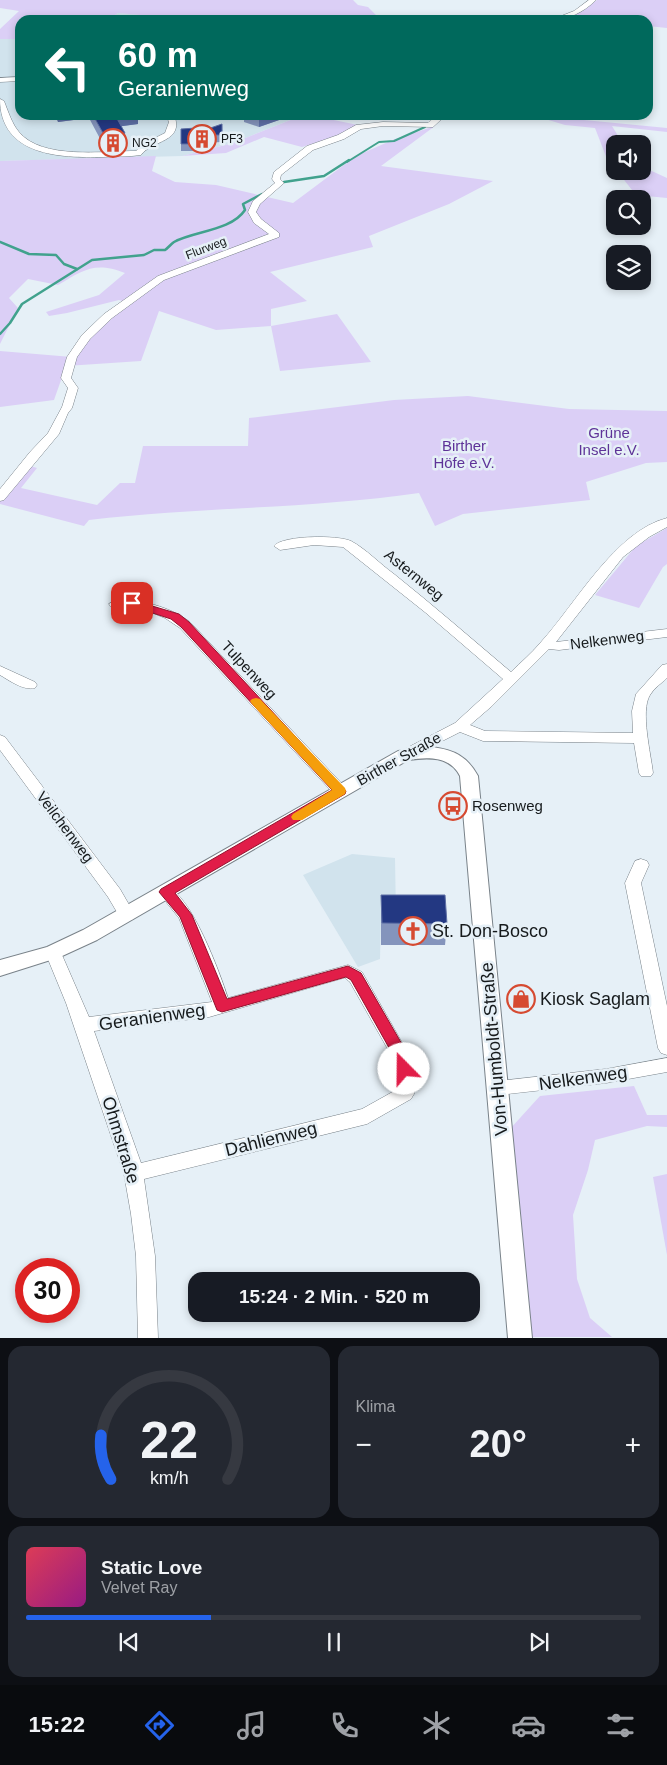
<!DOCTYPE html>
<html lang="de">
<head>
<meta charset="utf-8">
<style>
	:root { --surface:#171b24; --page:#242831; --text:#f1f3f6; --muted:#9ea1a6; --line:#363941; --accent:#2563eb }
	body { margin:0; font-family:Arial,sans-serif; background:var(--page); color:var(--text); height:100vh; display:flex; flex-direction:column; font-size:19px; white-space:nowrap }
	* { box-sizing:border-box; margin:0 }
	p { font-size:16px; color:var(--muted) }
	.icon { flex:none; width:28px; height:28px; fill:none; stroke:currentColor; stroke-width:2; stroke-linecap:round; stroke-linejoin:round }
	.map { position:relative; height:1338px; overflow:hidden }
	.side { display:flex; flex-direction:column; gap:8px; padding:8px; background:#0d0f14; flex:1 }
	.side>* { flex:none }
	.top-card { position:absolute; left:15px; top:15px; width:638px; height:105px; border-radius:15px; box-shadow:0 2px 8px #0003; background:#00695c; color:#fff; overflow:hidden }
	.tools { position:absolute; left:606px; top:135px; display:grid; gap:10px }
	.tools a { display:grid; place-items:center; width:45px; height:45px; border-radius:10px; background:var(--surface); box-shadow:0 2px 8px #0003; font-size:25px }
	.speed { position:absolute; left:15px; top:1258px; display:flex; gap:10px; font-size:25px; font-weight:700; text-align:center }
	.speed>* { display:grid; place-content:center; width:65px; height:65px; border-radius:50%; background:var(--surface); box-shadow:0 2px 8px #0003; line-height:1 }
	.speed .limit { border:8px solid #d22; background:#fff; color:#111 }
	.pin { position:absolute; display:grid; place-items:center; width:42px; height:42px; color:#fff; margin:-21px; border-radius:10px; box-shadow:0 2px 8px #0006 }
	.me { position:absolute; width:55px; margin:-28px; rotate:338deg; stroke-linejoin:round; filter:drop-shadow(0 0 4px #0008) }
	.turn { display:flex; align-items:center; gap:18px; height:105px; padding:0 20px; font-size:22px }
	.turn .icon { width:65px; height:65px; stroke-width:2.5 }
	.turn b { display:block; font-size:35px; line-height:42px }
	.big { font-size:38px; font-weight:600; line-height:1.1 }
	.side .card { flex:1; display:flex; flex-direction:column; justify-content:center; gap:8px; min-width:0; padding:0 18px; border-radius:15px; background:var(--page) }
	.side .dial { align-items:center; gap:0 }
	.dial svg { height:130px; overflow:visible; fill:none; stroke:var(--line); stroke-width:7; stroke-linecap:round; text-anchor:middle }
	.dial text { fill:var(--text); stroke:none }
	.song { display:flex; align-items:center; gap:15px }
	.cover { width:60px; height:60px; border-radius:8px; background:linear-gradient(135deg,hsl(350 70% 55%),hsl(310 70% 35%)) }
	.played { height:5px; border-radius:2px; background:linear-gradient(90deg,var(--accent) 30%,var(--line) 30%) }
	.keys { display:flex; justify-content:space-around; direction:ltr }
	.heat { display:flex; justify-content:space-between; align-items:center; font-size:28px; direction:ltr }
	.side .tiles { flex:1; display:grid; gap:8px; grid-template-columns:1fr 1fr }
	.card:last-child { grid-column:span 2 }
	.trip { position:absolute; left:188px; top:1272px; width:292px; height:50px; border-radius:15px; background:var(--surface); box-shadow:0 2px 8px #0003; font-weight:600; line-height:50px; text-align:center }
	.dock { display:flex; height:80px; justify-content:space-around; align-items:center; background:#090b0e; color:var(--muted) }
	.dock .icon { width:35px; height:35px }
	.dock .current { color:var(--accent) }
	.dock b { font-size:22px; color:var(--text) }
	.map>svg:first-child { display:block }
</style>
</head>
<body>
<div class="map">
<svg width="667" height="1338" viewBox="0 0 667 1338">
	<rect width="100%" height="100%" fill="#e6f0f7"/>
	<!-- built -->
	<g fill="#d1e3ed">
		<polygon points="118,13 187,18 193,20 108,20"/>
		<polygon points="0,39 20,39 20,115 303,115 233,143 182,156 0,161"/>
		<polygon points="352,854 395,858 396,916 381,917 380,959 358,967 303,875"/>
	</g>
	<!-- green -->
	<g fill="#dbcff6">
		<polygon points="0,0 353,0 358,5 368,7 381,20 193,20 118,13 108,20 20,20 20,39 0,39 0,29 19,11 0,8"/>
		<polygon points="597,0 667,0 667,28 648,26 648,20 559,20 584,10"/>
		<polygon points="303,115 321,115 319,117 358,125 337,136 302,147 264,137 226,153 182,156 233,143"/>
		<polygon points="532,115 667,128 667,132 612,126 623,144 615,144 615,169 607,159 595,128 565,125"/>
		<path d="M435,126L381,166L493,181L449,204L369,236L373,247L270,272L307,301L271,309V326L337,314L371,362L280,371L271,326L216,330L159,311L141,361L66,366L54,400L0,407V351L72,357L125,302L119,300L67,313L49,316L46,312L99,295L125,273C95,261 83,270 58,285L28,279L9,298L18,308L0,344V161L156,156L152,171L175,182L216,185L293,203L356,156L395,139Z"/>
		<polygon points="643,167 667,178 667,198 636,195 617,171 642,171"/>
		<path d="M468,396L569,409L667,411V462L646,463L586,482L590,500L463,514L435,526L419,493C309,509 198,507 89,520L84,526L0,504V496L30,466L37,468L21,488L97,505L120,483H135L143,446H248L249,418L394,400Z"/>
		<polygon points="667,528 667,564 663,567 639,608 595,595 636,546"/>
		<polygon points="634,1086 647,1115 667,1115 667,1127 647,1126 595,1140 588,1170 573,1215 577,1279 590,1318 612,1337 530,1337 510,1129 540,1096"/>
		<polygon points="667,1174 667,1255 653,1177"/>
	</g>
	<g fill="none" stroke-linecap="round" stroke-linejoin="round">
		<!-- stream-far1 -->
		<polyline stroke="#41a28d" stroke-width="2" points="347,162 379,142 394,141 425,127"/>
		<!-- stream -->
		<g stroke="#41a28d" stroke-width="2.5">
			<polyline points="284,182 324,176 349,160"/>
			<polyline points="0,242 29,254 56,255 64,264 77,269"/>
			<path d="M0,334L10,323L22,304L92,260L144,255L154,250H165C168,248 171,244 174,242C194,231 231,231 245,210L243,204L262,194"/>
		</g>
		<defs>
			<g id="minor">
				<path d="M589,0H596C584,12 568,20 551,20L574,11Z"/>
				<polygon points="20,77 20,81 0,82 0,78"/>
				<path d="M0,99L4,101C8,111 12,124 19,132C42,160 103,151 136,151L143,144L165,133L169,122L166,115H174C185,142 152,140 141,155C129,157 115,156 103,157C60,158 0,156 0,99Z"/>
				<polygon points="437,115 446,115 433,127 383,126 361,129 344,139 313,150 281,175 280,179 284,183 260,204 256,212 261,219 279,233 279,237 164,280 112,318 90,339 77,357 71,378 78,388 72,408 68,413 59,434 4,500 0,501 0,489 30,452 48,433 62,407 68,388 61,378 67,357 82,335 104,314 158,276 269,234 254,223 248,212 253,201 275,183 272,179 274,172 307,146 338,135 356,125 383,122 428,123"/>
				<path d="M667,518V527L649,537L623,557L556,642L667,629V637L559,650L549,649L492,706L470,725L485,731L633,733L632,711L636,694L662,665L667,664V678C662,683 654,688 650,695C640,711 651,754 653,773L651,776H641L639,773L634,743L483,741L460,732L409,758H399L397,755L399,752L455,723L503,679L426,613L343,547L314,545L280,550L274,546C283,535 338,535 351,541C366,549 380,564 394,574C434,606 472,639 511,672C521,662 532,653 541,642C575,605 615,531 667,518Z"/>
				<path d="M116,600C143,600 168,606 190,622L345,787L348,791L345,795H335L180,628L165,618L148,611L111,607L109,604Z"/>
				<path d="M0,666L35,682L37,685L35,688C24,691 10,681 0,675Z"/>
				<polygon points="0,735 5,737 120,889 135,915 133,919 127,921 121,919 108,897 0,750"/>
				<polygon points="641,859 647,861 649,865 641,883 667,1006 667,1055 661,1053 658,1048 625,883 635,861"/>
				<path d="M166,886C191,894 220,973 228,998L348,965L362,972L413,1062L414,1094L411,1099L367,1124L144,1179L155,1256L158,1338H138L136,1256L131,1214L124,1174L66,1003L45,952L47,948L53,946L59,948L89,1017L212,1002L179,918L158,892L160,888ZM345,978L350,982L395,1062L396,1090L362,1109L141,1163L94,1031L209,1017Z"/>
				<polygon points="667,1058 667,1072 606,1083 498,1095 492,1093 489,1088 492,1083 498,1081 606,1069"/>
			</g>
			<path id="tertiary" d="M432,747C454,750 467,756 478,776L532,1338H508L460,776C450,756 428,757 408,760L97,940L60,957L0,976V960L47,947L83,930L398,751Z"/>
		</defs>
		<!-- minor casing -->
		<use href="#minor" stroke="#798289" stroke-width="1"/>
		<!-- tertiary casing -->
		<use href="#tertiary" stroke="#798289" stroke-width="2"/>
		<!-- minor -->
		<use href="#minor" fill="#fff" fill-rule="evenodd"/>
		<!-- tertiary -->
		<use href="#tertiary" fill="#fff" fill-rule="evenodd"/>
	</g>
	<!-- wall -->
	<g fill="#8494bc">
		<polygon points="54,115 147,115 147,119 138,120 138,124 121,126 125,133 126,146 105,148 89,118 58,122"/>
		<polygon points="244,115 282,115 282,119 259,127 244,122"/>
		<polygon points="222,124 223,142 197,143 197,151 181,151 181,144 197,133"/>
		<polygon points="381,895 447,924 445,945 381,945"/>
	</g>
	<!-- shaded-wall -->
	<g fill="#5e6fa5">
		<polygon points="57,115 89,115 89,118 58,122"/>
		<polygon points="115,115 147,115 147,119 138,120 138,124 116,127"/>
		<polygon points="261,115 282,115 282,119 259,127 259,116"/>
		<polygon points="125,133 126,146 105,148 104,135"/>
	</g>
	<!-- building -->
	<g fill="#233882" stroke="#5e6fa5">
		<polygon points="93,115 115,115 125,133 104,135"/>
		<polygon points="222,124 222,135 196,135 196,144 181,144 181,129 196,128 196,133"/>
		<polygon points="381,895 445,895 447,924 382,923"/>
	</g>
	<!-- route -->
	<polygon fill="#e11d48" stroke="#92132f" points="132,600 179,614 189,622 346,791 345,794 175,893 192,915 227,999 348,966 361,973 410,1058 412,1069 410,1073 404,1075 399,1073 397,1062 351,980 346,977 222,1012 217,1010 180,917 159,892 161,889 332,790 181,627 171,619 128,605 126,603 128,601"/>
	<!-- slow -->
	<polygon fill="#f59e0b" points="256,698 260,699 345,788 346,791 345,794 302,820 293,820 291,817 293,814 332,790 252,704 250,701 252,699"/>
	<!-- icons -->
	<defs>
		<symbol id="building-ring" viewBox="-11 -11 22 22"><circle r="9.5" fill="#e6f0f7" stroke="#d64a31" stroke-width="1.5"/><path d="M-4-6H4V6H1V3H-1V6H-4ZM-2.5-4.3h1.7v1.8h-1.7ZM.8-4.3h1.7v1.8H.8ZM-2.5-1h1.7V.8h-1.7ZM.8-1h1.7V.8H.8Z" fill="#d64a31"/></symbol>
		<symbol id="bus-ring" viewBox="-11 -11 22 22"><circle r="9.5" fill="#e6f0f7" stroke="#d64a31" stroke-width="1.5"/><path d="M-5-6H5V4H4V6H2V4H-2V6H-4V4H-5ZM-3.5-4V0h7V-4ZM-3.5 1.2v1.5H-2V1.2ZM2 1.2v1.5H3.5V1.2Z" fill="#d64a31"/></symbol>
		<symbol id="church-ring" viewBox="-11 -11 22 22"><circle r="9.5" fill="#e6f0f7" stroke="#d64a31" stroke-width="1.5"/><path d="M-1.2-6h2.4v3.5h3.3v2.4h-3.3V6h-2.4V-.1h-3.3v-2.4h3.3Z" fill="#d64a31"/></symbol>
		<symbol id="shop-ring" viewBox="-11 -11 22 22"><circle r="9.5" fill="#e6f0f7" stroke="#d64a31" stroke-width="1.5"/><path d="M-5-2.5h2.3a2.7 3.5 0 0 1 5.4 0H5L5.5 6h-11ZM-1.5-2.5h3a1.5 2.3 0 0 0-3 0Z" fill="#d64a31"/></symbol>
	</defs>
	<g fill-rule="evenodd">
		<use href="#building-ring" x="186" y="123" width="32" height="32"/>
		<use href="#building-ring" x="97" y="127" width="32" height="32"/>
		<use href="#bus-ring" x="437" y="790" width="32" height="32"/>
		<use href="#church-ring" x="397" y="915" width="32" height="32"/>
		<use href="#shop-ring" x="505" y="983" width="32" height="32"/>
	</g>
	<g text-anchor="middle" stroke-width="5" stroke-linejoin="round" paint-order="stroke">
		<!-- far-poi labels -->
		<g font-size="12" fill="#161a1c" stroke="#e6f0f7" text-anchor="start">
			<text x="221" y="143">PF3</text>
			<text x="132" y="147">NG2</text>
		</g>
		<!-- far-street labels -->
		<g font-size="12" fill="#161a1c" stroke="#e6f0f7">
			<text transform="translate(206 248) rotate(-21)" y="4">Flurweg</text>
		</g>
		<!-- park labels -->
		<g font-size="15" fill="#5e3398" stroke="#e6f0f7">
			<text x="609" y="438">Grüne<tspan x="609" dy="17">Insel e.V.</tspan></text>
			<text x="464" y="451">Birther<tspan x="464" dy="17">Höfe e.V.</tspan></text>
		</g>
		<!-- street labels -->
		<g font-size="15" fill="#161a1c" stroke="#e6f0f7">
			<text transform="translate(414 575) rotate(39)" y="5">Asternweg</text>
			<text transform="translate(607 640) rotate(-7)" y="5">Nelkenweg</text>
			<text transform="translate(249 670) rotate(47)" y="5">Tulpenweg</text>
			<text transform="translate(399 759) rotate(-29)" y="5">Birther Straße</text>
			<text transform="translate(65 827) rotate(53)" y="5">Veilchenweg</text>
		</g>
		<!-- poi labels -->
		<g font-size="15" fill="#161a1c" stroke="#e6f0f7" text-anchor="start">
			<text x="472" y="811">Rosenweg</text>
		</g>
		<!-- near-poi labels -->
		<g font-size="18" fill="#161a1c" stroke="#e6f0f7" text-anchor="start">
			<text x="432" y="937">St. Don-Bosco</text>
			<text x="540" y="1005">Kiosk Saglam</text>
		</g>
		<!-- near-street labels -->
		<g font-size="18" fill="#161a1c" stroke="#e6f0f7">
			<text transform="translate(152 1017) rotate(-8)" y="6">Geranienweg</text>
			<text transform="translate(494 1049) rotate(-95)" y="6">Von-Humboldt-Straße</text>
			<text transform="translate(583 1078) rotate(-8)" y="6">Nelkenweg</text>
			<text transform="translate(271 1139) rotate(-14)" y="6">Dahlienweg</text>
			<text transform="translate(121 1140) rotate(73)" y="6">Ohmstraße</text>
		</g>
	</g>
</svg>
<div class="tools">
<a><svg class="icon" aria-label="sound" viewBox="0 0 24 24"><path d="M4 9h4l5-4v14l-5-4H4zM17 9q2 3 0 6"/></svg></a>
<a><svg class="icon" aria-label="search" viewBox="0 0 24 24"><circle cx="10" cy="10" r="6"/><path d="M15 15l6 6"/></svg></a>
<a><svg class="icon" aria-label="layers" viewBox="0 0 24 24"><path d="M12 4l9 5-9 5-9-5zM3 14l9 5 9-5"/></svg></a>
</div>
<div class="speed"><div class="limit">30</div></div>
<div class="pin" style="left:132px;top:603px;background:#d93025"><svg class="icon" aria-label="arrive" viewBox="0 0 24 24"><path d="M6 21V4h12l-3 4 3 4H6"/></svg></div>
<svg class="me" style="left:404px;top:1069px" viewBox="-20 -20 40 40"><circle r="19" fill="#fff"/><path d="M0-13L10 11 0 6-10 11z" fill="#e11d48"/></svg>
<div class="trip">15:24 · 2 Min. · 520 m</div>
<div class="top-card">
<div class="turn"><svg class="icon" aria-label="left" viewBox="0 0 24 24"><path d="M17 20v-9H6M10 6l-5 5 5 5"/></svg><div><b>60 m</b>Geranienweg</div></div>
</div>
</div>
<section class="side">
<div class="tiles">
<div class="card dial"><svg viewBox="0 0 100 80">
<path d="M14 69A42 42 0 1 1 86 69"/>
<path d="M14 69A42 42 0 0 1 8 42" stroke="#2563eb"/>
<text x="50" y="56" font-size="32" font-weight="700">22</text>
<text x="50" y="72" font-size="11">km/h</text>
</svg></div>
<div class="card"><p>Klima</p>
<div class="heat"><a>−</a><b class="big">20°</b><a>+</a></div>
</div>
<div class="card">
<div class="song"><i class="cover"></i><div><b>Static Love</b><p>Velvet Ray</p></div></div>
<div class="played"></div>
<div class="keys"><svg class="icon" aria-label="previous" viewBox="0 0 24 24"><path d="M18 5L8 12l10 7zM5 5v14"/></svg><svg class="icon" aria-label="pause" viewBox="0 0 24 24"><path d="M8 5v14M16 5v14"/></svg><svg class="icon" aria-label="next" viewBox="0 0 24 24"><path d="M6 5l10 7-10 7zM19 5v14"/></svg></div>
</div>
</div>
</section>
<nav class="dock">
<b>15:22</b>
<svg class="icon current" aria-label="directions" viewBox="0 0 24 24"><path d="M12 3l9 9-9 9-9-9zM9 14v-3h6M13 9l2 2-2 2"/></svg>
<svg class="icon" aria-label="music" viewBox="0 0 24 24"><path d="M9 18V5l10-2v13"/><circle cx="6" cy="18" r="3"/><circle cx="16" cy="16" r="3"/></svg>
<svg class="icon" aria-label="phone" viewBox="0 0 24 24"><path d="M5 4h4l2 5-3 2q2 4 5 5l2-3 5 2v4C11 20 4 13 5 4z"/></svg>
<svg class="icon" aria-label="climate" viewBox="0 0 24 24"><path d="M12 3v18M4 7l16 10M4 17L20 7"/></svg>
<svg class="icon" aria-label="car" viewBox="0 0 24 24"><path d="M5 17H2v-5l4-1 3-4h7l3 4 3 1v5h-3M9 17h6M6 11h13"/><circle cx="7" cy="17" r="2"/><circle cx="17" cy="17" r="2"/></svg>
<svg class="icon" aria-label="filters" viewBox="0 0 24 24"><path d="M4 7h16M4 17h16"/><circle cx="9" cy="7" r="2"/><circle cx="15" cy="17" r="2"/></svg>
</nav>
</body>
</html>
